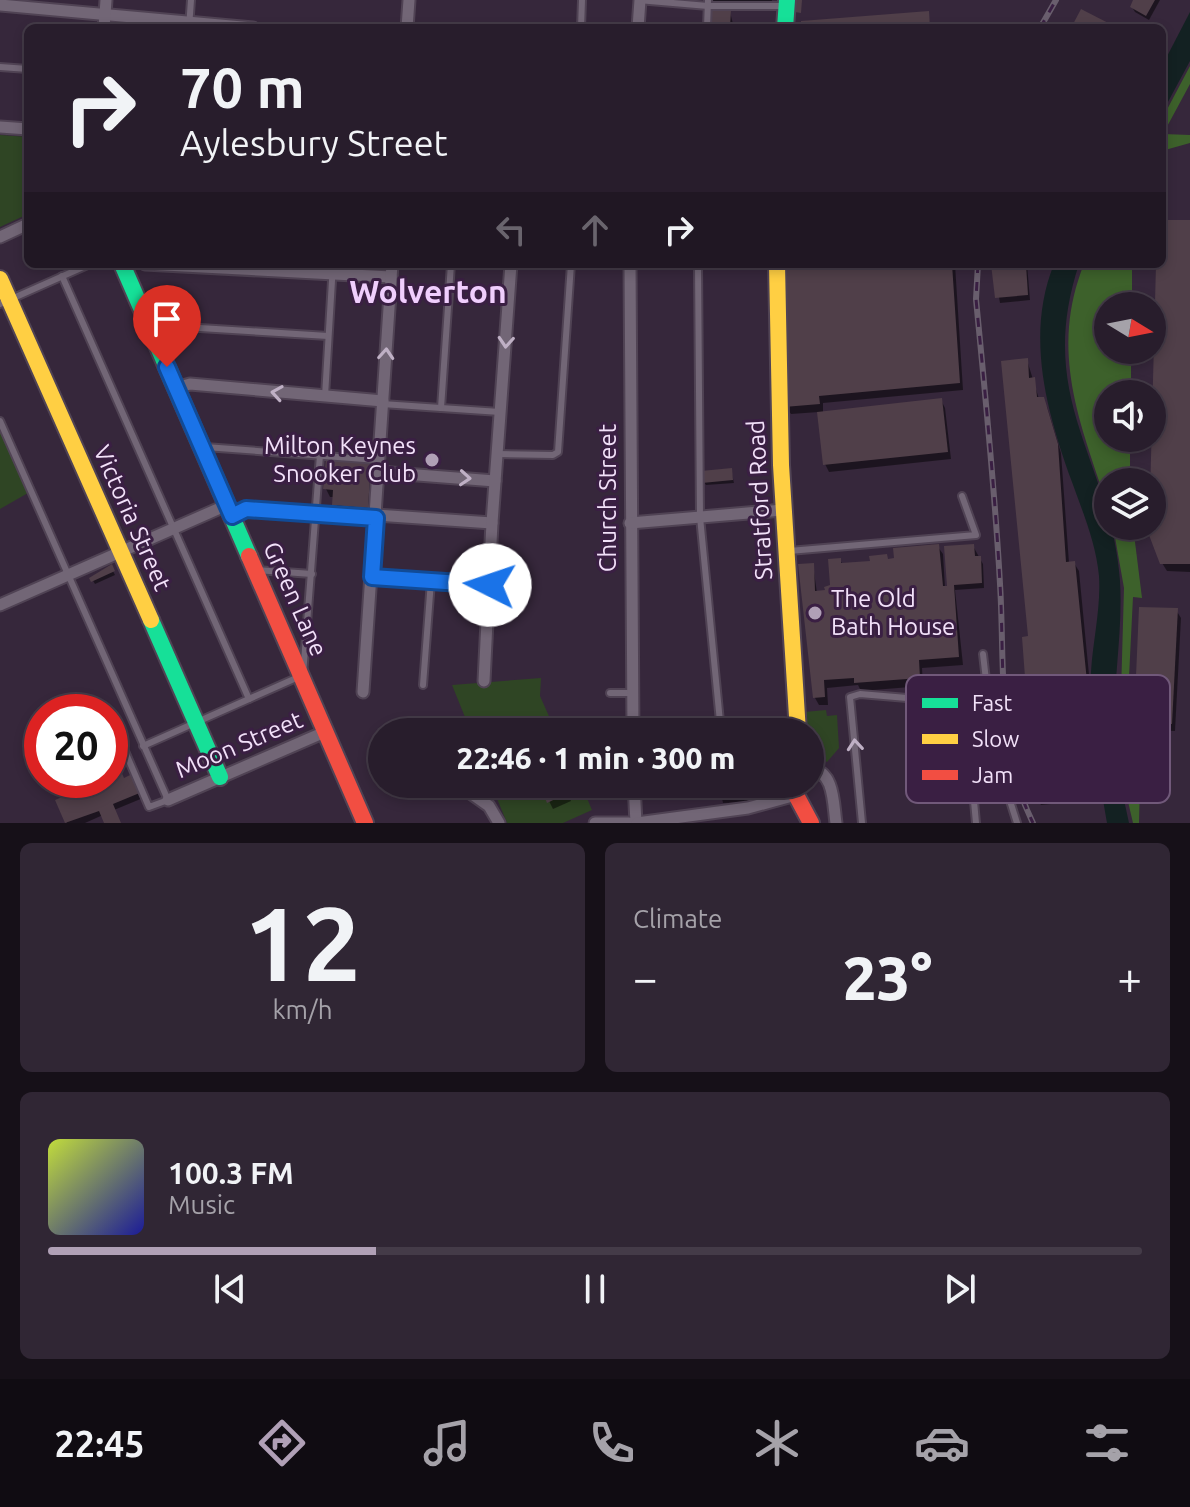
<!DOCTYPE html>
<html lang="en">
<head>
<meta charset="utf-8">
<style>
	:root { --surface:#281d2c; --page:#302634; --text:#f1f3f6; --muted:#a5a2a9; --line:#443b48; --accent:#b0a0b6 }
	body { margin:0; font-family:Ubuntu,sans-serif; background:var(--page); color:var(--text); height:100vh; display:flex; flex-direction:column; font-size:30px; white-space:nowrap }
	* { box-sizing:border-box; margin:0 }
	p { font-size:26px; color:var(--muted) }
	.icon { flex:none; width:44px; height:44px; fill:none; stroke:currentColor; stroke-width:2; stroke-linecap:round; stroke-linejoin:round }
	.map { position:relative; height:823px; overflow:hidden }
	.drawer { display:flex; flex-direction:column; gap:20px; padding:20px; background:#161018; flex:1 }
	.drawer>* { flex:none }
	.top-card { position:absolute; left:24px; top:24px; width:1142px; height:244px; border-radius:12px; box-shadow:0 4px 12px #0003,0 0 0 2px var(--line); background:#281d2c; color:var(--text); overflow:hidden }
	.needle { width:52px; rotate:100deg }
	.tools { position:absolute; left:1094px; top:292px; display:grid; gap:16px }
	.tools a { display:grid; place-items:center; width:72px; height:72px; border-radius:50%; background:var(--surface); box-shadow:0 4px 12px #0003,0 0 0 2px var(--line); font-size:40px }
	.speed { position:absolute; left:24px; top:694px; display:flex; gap:16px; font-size:40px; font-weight:700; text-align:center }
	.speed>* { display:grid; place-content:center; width:104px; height:104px; border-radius:50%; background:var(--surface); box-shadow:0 4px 12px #0003,0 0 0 2px var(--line); line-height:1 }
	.speed .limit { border:12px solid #d22; background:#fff; color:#111 }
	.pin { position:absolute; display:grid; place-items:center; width:68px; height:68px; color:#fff; margin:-82px -34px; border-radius:50% 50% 50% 0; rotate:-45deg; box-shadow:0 0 8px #0007 }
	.pin .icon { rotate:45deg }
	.me { position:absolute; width:88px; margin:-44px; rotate:274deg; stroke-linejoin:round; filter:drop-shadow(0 0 6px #0008) }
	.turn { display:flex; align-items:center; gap:28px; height:168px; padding:0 24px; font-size:36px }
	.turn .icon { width:104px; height:104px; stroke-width:2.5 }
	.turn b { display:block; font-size:56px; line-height:68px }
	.lanes { display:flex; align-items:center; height:76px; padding:0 24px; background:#0003; justify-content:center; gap:40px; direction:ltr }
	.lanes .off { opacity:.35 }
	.big { font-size:60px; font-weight:800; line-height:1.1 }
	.drawer .widget { flex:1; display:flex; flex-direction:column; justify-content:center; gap:12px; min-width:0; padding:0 28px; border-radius:12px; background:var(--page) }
	.drawer .dial { align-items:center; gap:0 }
	.dial b { font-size:104px; line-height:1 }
	.song { display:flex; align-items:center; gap:24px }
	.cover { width:96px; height:96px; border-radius:12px; background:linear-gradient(135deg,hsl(70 70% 55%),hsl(240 70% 35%)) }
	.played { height:8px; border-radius:4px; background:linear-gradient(90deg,var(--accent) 30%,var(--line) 30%) }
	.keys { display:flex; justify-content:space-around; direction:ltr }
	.heat { display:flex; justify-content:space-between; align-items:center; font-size:44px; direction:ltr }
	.drawer .tiles { flex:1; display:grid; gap:20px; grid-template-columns:1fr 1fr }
	.widget:last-child { grid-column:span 2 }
	.trip { position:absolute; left:368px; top:718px; width:456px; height:80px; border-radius:40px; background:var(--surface); box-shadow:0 4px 12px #0003,0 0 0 2px var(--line); font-weight:800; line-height:80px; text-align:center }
	.tab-bar { display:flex; height:128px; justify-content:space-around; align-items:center; background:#100c12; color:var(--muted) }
	.tab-bar .icon { width:56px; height:56px }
	.tab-bar .on { color:var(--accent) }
	.tab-bar b { font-size:36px; color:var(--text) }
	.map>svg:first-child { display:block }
</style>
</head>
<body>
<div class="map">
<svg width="1190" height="823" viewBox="0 0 1190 823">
	<rect width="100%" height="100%" fill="#36273b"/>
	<!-- green -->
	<g fill="#2f4524">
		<polygon points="0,135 28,137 28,214 0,227"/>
		<polygon points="0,430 28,493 0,509"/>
		<polygon points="541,678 540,696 556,732 471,732 452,685"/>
		<polygon points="826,710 827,716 837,715 839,748 827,762 810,750 810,732 806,732 804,712"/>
		<polygon points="491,784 581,784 592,810 563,823 507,823"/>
	</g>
	<!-- forest -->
	<g fill="#3d612b">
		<polygon points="1190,66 1190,84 1163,134 1190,135 1190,143 1165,150 1162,156 1162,119"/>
		<path d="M1084,264H1132V306H1108V350H1131V394H1108V438H1130V482H1108V507C1080,423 1049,351 1084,264Z"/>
		<polygon points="1113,526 1133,526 1142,598 1133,597 1126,737 1141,739 1139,823 1133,823 1119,763 1124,588"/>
	</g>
	<!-- water -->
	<g fill="#132122">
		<polygon points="1190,12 1190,61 1162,113 1162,66"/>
		<path d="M1054,264H1079C1034,401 1111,459 1120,581C1123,632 1113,683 1114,733C1114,764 1123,793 1129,823H1107C1099,775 1088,721 1091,672C1093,640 1101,608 1099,576C1096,543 1083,513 1072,482C1047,413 1025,336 1054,264Z"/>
	</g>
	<!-- shadow -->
	<g fill="#0007">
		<polygon points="713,0 772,0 771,8 716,8"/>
		<polygon points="1135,0 1160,0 1149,20 1135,12 1132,7"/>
		<polygon points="730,12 734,28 712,28"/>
		<polygon points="1162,222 1190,222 1190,572 1167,571 1162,563 1158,264 1162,264"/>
		<polygon points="787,264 955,264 963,390 823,403 823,413 941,400 945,408 951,459 829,472 825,464 819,412 791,414 786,407"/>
		<polygon points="993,264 1027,264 1030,300 1000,303"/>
		<polygon points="1027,360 1039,399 1047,407 1061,453 1069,563 1074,563 1079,571 1101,799 1041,805 1036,797"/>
		<polygon points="370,464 375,472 372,515 339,513 335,497 330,497 326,489"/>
		<polygon points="731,470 734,483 706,485 704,482"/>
		<polygon points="973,546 983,564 984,588 955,590 963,665 922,668 923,686 861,691 858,685 827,688 828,705 819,705 815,698 813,565 817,593 832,589 840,560 843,565 889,560 938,547 943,554 945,588 952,587"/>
		<polygon points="111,567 115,575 95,584 92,579"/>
		<polygon points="1176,610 1181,618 1175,731 1140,730 1136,722"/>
		<polygon points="133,776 143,798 114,810 120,823 107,823 103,815 85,823 67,823 57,801 110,778 124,780"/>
		<polygon points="533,784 564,784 571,801 553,809 542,787 537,790"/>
		<polygon points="719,784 748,784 750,802 723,803"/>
	</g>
	<!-- building -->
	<g fill="#503f49">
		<polygon points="796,0 802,0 801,13 795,12"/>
		<polygon points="1133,0 1155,0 1146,16 1130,7"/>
		<polygon points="711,9 731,10 730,28 710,28"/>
		<polygon points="1081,9 1118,28 1071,28"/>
		<polygon points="929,11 930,28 801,28 801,21"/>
		<polygon points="1162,220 1190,220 1190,564 1160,564 1149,535 1156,264 1162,264"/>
		<polygon points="784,264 952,264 960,383 819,396 820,404 784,407"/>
		<polygon points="991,264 1026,264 1028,295 995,298"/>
		<polygon points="1028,358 1029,378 1035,377 1037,397 1044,397 1058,444 1066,562 1075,561 1098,792 1034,798 1022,637 1028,636 1001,361"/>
		<polygon points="942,398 948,452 823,465 817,412"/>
		<polygon points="326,459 371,462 368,508 332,505 333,490 323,489"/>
		<polygon points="732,468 733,480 702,483 701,471"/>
		<polygon points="939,544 943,586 947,586 944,546 974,544 975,556 981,556 982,583 954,585 959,657 919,660 920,678 854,683 854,678 824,680 825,697 813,698 798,564 814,563 815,591 825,590 824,587 830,585 828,559 841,558 841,563 870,561 869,556 887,554 888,559 894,558 893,548"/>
		<polygon points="112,564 115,571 91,582 89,578"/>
		<polygon points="1139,607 1178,608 1172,724 1134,722"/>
		<polygon points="534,718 539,731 530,732 525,722"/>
		<polygon points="121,771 124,778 134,773 142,792 113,804 121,823 104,823 99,811 65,823 55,800 101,780 110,780 110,776"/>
		<polygon points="539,784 564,784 568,793 547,803"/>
		<polygon points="717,784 748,784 748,797 718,798"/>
	</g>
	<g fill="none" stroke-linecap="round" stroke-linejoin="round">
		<defs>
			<g id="lane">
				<polyline points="638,0 708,6 786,6"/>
				<polyline points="189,28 191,0"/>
				<polyline points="581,28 582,0"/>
				<polyline points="707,28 708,0"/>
				<polyline points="0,67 28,69"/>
				<polyline points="698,264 700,517 721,732"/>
				<polyline points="62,276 249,699"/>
				<polyline points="0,304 90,264"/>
				<polyline points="152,325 328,336"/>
				<polyline points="325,396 333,264"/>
				<polyline points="382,404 500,412"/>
				<polyline points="441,408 451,264"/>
				<polyline points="0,421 168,800 149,807 115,728"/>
				<polyline points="205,447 378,460"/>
				<polyline points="497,454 553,455 558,452 571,264"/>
				<polyline points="789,551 976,535 962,496"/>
				<polyline points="256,570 312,574"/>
				<polyline points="372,577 490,585"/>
				<polyline points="983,654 994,750 1017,823"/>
				<polyline points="423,685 431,581"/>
				<polyline points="610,693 633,693"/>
				<polyline points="143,746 303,675 320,455"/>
				<polyline points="862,823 850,697 860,694 907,698 919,705 965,702 976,823"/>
			</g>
			<g id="street">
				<polyline points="0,5 253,28"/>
				<polyline points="104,28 106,0"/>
				<polyline points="407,28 409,0"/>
				<polyline points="638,28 640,0"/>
				<polyline points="0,127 28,129"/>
				<polyline points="0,237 28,224"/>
				<polyline points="145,264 391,277"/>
				<polyline points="630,264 633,732"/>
				<polyline points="176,388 190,384 383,401"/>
				<polyline points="379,472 495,481"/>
				<polyline points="376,515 492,523"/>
				<polyline points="232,516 246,509 376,518"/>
				<polyline points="630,523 783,510"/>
				<polyline points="0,605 227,505"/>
				<polyline points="484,681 492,523 511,264"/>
				<polyline points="363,692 392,264"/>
				<path d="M810,768C835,772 833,803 836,823"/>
				<polyline points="634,784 636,823"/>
				<polyline points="472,794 489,806 499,823"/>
				<polyline points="168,800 327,731"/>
				<polyline points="595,823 629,823"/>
				<polyline points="637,823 748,808 796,795"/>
			</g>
			<g id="fast">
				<polyline points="785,28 787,0"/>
				<polyline points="122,264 249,556"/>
				<polyline points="151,620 220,777"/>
			</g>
			<g id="slow">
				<polyline points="777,264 781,465 798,732"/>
				<polyline points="0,279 151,620"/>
			</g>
			<g id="jam">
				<polyline points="249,556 365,823"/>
				<polyline points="798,784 796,795 811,823"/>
			</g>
		</defs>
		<!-- lane casing -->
		<use href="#lane" stroke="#504354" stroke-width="10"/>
		<!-- street casing -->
		<use href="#street" stroke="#504354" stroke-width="15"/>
		<!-- fast casing -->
		<use href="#fast" stroke="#504354" stroke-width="20"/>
		<!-- slow casing -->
		<use href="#slow" stroke="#504354" stroke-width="20"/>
		<!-- jam casing -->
		<use href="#jam" stroke="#504354" stroke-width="20"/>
		<!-- lane -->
		<use href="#lane" stroke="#726676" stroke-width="6"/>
		<!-- street -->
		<use href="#street" stroke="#726676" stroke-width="11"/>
		<!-- fast -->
		<use href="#fast" stroke="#16e098" stroke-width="16"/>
		<!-- slow -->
		<use href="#slow" stroke="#ffcf43" stroke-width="16"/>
		<!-- jam -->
		<use href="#jam" stroke="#f24e42" stroke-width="16"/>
		<defs>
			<g id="rail">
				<polyline points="1040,28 1056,0"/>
				<path d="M978,264L976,299C985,394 995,489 1000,584C1005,665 996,748 1033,823"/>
			</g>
		</defs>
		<!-- rail casing -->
		<use href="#rail" stroke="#695e6d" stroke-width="6"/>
		<!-- rail -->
		<use href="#rail" stroke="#3a1f43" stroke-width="3" stroke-dasharray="9" stroke-linecap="butt"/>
	</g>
	<!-- one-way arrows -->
	<defs><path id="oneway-chevron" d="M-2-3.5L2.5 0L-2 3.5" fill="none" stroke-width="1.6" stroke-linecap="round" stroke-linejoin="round" transform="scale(2)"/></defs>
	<g stroke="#bfb0c5">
		<use href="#oneway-chevron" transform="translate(506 342) rotate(94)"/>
		<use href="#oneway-chevron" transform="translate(386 354) rotate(-86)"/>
		<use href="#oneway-chevron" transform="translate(277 393) rotate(-171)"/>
		<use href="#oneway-chevron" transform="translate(465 478) rotate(4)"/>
		<use href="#oneway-chevron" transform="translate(855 745) rotate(-95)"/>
	</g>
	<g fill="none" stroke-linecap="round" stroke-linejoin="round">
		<defs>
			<polyline id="route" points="167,367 232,516 246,509 376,518 372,577 490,585"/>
		</defs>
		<!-- route casing -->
		<use href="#route" stroke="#114b97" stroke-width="20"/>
		<!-- route -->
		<use href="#route" stroke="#1a73e8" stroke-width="14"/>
	</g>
	<!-- markers -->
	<g fill="#b0a0b6" stroke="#3a1f43" stroke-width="3">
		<circle cx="432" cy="460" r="8"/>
		<circle cx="815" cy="613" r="8"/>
	</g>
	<g text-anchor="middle" stroke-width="6" stroke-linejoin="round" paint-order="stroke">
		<!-- poi labels -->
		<g font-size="24" fill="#f2e1f9" stroke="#3a1f43" text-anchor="end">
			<text x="416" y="454">Milton Keynes<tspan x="416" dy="28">Snooker Club</tspan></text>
			<text x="831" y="607" text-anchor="start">The Old<tspan x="831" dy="28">Bath House</tspan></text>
		</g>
		<!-- street labels -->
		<g font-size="24" fill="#f2e1f9" stroke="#3a1f43">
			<text transform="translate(608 498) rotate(-90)" y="8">Church Street</text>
			<text transform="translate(760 500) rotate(-93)" y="8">Stratford Road</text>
			<text transform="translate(132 518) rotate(66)" y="8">Victoria Street</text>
			<text transform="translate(295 599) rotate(66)" y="8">Green Lane</text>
			<text transform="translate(239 745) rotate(-23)" y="8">Moon Street</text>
		</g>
		<!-- district labels -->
		<g font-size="32" font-weight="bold" fill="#f0cefd" stroke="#3a1f43">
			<text x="428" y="303">Wolverton</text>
		</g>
	</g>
	<!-- legend -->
	<rect x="906" y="675" width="264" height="128" rx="12" fill="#3a1f43" stroke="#71597a" stroke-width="2"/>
	<rect x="922" y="698" width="36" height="10" fill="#16e098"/>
	<rect x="922" y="734" width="36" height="10" fill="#ffcf43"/>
	<rect x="922" y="770" width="36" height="10" fill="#f24e42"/>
	<g font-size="22" fill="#f2e1f9">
		<text x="972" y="711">Fast</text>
		<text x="972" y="747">Slow</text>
		<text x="972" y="783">Jam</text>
	</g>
</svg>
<div class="tools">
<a><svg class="needle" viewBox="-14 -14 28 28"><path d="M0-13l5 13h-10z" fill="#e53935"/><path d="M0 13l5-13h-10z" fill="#a5a2a9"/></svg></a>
<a><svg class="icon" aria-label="sound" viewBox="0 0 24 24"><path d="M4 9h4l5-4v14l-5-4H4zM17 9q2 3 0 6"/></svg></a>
<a><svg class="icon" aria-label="layers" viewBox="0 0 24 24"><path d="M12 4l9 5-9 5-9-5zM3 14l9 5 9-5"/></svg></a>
</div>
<div class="speed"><div class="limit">20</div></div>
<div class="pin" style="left:167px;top:367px;background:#d93025"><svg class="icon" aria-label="arrive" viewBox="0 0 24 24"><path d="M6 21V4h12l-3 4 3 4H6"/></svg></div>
<svg class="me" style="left:490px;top:585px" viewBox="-20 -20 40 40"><circle r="19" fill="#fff"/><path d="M0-13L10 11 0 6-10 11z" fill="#1a73e8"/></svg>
<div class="trip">22:46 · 1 min · 300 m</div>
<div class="top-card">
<div class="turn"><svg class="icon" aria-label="right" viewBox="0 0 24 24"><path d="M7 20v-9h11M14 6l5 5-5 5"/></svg><div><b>70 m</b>Aylesbury Street</div></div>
<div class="lanes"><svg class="icon off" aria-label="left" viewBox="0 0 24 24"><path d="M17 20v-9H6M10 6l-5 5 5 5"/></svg><svg class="icon off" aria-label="ahead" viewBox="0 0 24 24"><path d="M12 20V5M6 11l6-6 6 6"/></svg><svg class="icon" aria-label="right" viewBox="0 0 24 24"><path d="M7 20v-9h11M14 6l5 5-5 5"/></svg></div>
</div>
</div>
<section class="drawer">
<div class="tiles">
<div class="widget dial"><b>12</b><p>km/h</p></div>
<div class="widget"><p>Climate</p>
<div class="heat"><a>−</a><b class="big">23°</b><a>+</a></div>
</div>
<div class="widget">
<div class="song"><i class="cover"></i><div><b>100.3 FM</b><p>Music</p></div></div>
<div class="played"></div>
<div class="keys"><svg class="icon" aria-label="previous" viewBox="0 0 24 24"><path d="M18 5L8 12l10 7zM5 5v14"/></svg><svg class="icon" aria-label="pause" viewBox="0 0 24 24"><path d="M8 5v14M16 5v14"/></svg><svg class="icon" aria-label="next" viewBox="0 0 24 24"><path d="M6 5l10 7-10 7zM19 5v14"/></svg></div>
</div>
</div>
</section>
<nav class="tab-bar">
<b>22:45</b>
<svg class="icon on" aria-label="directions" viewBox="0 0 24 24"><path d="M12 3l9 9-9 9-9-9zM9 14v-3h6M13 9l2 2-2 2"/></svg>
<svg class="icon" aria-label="music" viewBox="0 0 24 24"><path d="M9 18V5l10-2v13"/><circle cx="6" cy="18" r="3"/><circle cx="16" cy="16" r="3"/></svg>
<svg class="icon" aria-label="phone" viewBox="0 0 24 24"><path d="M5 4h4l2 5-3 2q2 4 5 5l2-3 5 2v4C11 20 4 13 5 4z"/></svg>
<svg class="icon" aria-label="climate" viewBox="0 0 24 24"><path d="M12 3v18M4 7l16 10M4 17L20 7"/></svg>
<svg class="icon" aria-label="car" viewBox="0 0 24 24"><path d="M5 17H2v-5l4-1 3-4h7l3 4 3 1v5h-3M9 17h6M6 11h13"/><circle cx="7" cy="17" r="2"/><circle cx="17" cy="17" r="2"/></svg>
<svg class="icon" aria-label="filters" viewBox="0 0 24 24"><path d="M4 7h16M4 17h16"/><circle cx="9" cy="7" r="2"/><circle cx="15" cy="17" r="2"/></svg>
</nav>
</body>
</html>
